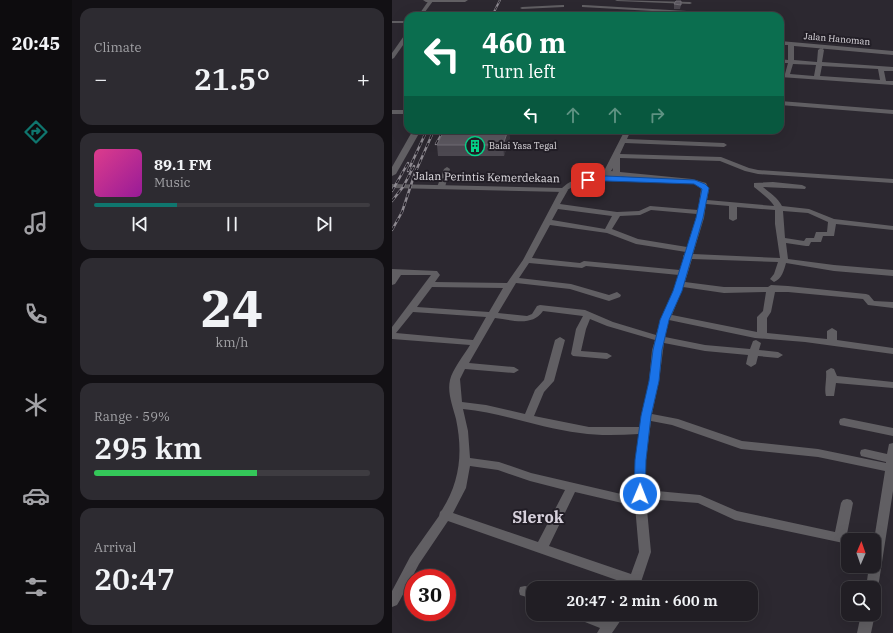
<!DOCTYPE html>
<html lang="en">
<head>
<meta charset="utf-8">
<style>
	:root { --surface:#211e24; --page:#2d2b31; --text:#f1f3f6; --muted:#a2a2a6; --line:#3e3c41; --accent:#0f766e }
	body { margin:0; font-family:"IBM Plex Serif",serif; background:var(--page); color:var(--text); height:100vh; display:flex; flex-direction:column; font-size:15px; white-space:nowrap }
	* { box-sizing:border-box; margin:0 }
	p { font-size:13px; color:var(--muted) }
	.icon { flex:none; width:22px; height:22px; fill:none; stroke:currentColor; stroke-width:2; stroke-linecap:round; stroke-linejoin:round }
	.map { position:relative; flex:1; overflow:hidden }
	.drawer { display:flex; flex-direction:column; gap:8px; padding:8px; background:#121014; width:320px }
	.drawer>* { flex:none }
	.guide { position:absolute; left:12px; top:12px; width:380px; height:122px; border-radius:12px; box-shadow:0 4px 16px #0002,0 0 0 1px var(--line); background:#0b6e4f; color:#fff; overflow:hidden }
	.needle { width:26px; rotate:2deg }
	.buttons { position:absolute; left:449px; top:533px; display:grid; gap:8px }
	.buttons a { display:grid; place-items:center; width:40px; height:40px; border-radius:8px; background:var(--surface); box-shadow:0 4px 16px #0002,0 0 0 1px var(--line); font-size:20px }
	.speed { position:absolute; left:12px; top:569px; display:flex; gap:8px; font-size:20px; font-weight:700; text-align:center }
	.speed>* { display:grid; place-content:center; width:52px; height:52px; border-radius:50%; background:var(--surface); box-shadow:0 4px 16px #0002,0 0 0 1px var(--line); line-height:1 }
	.speed .limit { border:6px solid #d22; background:#fff; color:#111 }
	.pin { position:absolute; display:grid; place-items:center; width:34px; height:34px; color:#fff; margin:-17px; border-radius:8px; box-shadow:0 2px 6px #0006 }
	.me { position:absolute; width:44px; margin:-22px; rotate:1deg; stroke-linejoin:round; filter:drop-shadow(0 0 3px #0008) }
	.turn { display:flex; align-items:center; gap:14px; height:84px; padding:0 12px; font-size:18px }
	.turn .icon { width:52px; height:52px; stroke-width:2.5 }
	.turn b { display:block; font-size:28px; line-height:34px }
	.lanes { display:flex; align-items:center; height:38px; padding:0 12px; background:#0003; justify-content:center; gap:20px; direction:ltr }
	.lanes .off { opacity:.35 }
	.big { font-size:30px; font-weight:600; line-height:1.1 }
	.drawer .card { flex:1; display:flex; flex-direction:column; justify-content:center; gap:6px; min-width:0; padding:0 14px; border-radius:12px; background:var(--page) }
	.drawer .dial { align-items:center; gap:0 }
	.dial b { font-size:52px; line-height:1 }
	.song { display:flex; align-items:center; gap:12px }
	.cover { width:48px; height:48px; border-radius:6px; background:linear-gradient(135deg,hsl(330 70% 55%),hsl(300 70% 35%)) }
	.played { height:4px; border-radius:2px; background:linear-gradient(90deg,var(--accent) 30%,var(--line) 30%) }
	.keys { display:flex; justify-content:space-around; direction:ltr }
	.heat { display:flex; justify-content:space-between; align-items:center; font-size:22px; direction:ltr }
	.charge { height:6px; border-radius:3px; background:linear-gradient(90deg,#34c759 59%,var(--line) 0) }
	.trip { position:absolute; left:134px; top:581px; width:232px; height:40px; border-radius:12px; background:var(--surface); box-shadow:0 4px 16px #0002,0 0 0 1px var(--line); font-weight:600; line-height:40px; text-align:center }
	main { display:flex; flex:1; min-height:0 }
	.menu { display:flex; flex-direction:column; width:72px; justify-content:space-around; align-items:center; background:#0d0c0e; color:var(--muted) }
	.menu .icon { width:28px; height:28px }
	.menu .on { color:var(--accent) }
	.menu b { font-size:18px; color:var(--text) }
	.map>svg:first-child { display:block }
</style>
</head>
<body>
<main>
<nav class="menu">
<b>20:45</b>
<svg class="icon on" aria-label="directions" viewBox="0 0 24 24"><path d="M12 3l9 9-9 9-9-9zM9 14v-3h6M13 9l2 2-2 2"/></svg>
<svg class="icon" aria-label="music" viewBox="0 0 24 24"><path d="M9 18V5l10-2v13"/><circle cx="6" cy="18" r="3"/><circle cx="16" cy="16" r="3"/></svg>
<svg class="icon" aria-label="phone" viewBox="0 0 24 24"><path d="M5 4h4l2 5-3 2q2 4 5 5l2-3 5 2v4C11 20 4 13 5 4z"/></svg>
<svg class="icon" aria-label="climate" viewBox="0 0 24 24"><path d="M12 3v18M4 7l16 10M4 17L20 7"/></svg>
<svg class="icon" aria-label="car" viewBox="0 0 24 24"><path d="M5 17H2v-5l4-1 3-4h7l3 4 3 1v5h-3M9 17h6M6 11h13"/><circle cx="7" cy="17" r="2"/><circle cx="17" cy="17" r="2"/></svg>
<svg class="icon" aria-label="filters" viewBox="0 0 24 24"><path d="M4 7h16M4 17h16"/><circle cx="9" cy="7" r="2"/><circle cx="15" cy="17" r="2"/></svg>
</nav>
<section class="drawer">
<div class="card"><p>Climate</p>
<div class="heat"><a>−</a><b class="big">21.5°</b><a>+</a></div>
</div>
<div class="card">
<div class="song"><i class="cover"></i><div><b>89.1 FM</b><p>Music</p></div></div>
<div class="played"></div>
<div class="keys"><svg class="icon" aria-label="previous" viewBox="0 0 24 24"><path d="M18 5L8 12l10 7zM5 5v14"/></svg><svg class="icon" aria-label="pause" viewBox="0 0 24 24"><path d="M8 5v14M16 5v14"/></svg><svg class="icon" aria-label="next" viewBox="0 0 24 24"><path d="M6 5l10 7-10 7zM19 5v14"/></svg></div>
</div>
<div class="card dial"><b>24</b><p>km/h</p></div>
<div class="card"><p>Range · 59%</p><b class="big">295 km</b><div class="charge"></div></div>
<div class="card"><p>Arrival</p><b class="big">20:47</b></div>
</section>
<div class="map">
<svg width="501" height="633" viewBox="0 0 501 633">
	<rect width="100%" height="100%" fill="#2c2830"/>
	<g fill="none" stroke-linecap="round" stroke-linejoin="round">
		<!-- minor -->
		<g fill="#615f63" fill-rule="evenodd">
			<polygon points="37,0 41,1 30,16 26,16"/>
			<polygon points="223,0 298,2 300,3 298,4 225,1"/>
			<polygon points="170,5 172,5 172,7 130,9 128,8 130,7"/>
			<polygon points="192,5 295,11 297,12 295,13 190,7 190,5"/>
			<polygon points="185,14 211,15 213,16 183,16 183,14"/>
			<rect x="0" y="21" width="16" height="2"/>
			<polygon points="16,32 16,38 2,58 0,59 0,53 14,33"/>
			<path d="M388,41L501,51V55L402,46V60L425,62L426,50L429,48L432,50L430,62L501,67V71H492L494,81H501V85L388,77V73L393,74L396,63H388V59L396,60V45H388ZM401,64L424,65L422,76L398,74ZM430,66L486,69L488,80L428,76Z"/>
			<polygon points="388,101 501,110 501,114 388,105"/>
			<rect x="0" y="110" width="16" height="4"/>
			<path d="M233,130H239L235,139L332,143L335,145L332,147L233,143L228,154L329,157L357,168L366,170L501,179V183L366,174L353,171L328,161L228,158V172L300,179L314,183L317,189L315,200L382,206C381,202 367,191 362,187V183L381,182L410,185L414,187L413,189L371,187C378,193 386,198 390,206L417,209L442,219L501,226V230L444,224L442,236H431L429,242H419L417,246H414L394,243L396,259L442,265L501,270V276L442,271L394,263C392,270 390,279 382,282L378,279L382,274L386,262L300,259L293,282L332,287H376L379,285L396,286L474,294L477,295L482,301L501,302V308L476,305L471,299L396,292H383L379,312L375,318V333L435,339V331L440,328L445,331V340L501,348V354L413,342L363,338L277,320L273,337L313,345L358,349L361,341L364,340L369,343L367,350L386,352L391,355L386,358L366,356L364,364L359,367L354,364L356,355L313,351L272,343L267,381L260,414L286,419L350,441L426,449L494,463V462L469,456L468,453L469,450L473,449L495,454L497,444L501,443V491L486,588L484,592L482,593V588H474L477,566H482V540L493,471L426,457L349,449L280,425L259,421L254,460V490L308,495L345,511L443,532L449,503L451,500L455,499L459,500L461,503L455,534L463,537L465,540H456V544L343,520L306,503L254,499L259,552L247,588H235L236,584L56,521L27,564L8,600L5,605L0,607V591L18,557L47,516L48,512L50,510C68,481 71,453 64,419C61,407 55,393 58,380C60,370 72,355 78,345L0,339V327L39,275H9L3,284L0,285V269L45,271L48,275L43,282L115,283L131,260L168,190L172,188L176,190L168,204L225,212L247,211L258,206L306,210L309,189L308,186L299,183L224,176L220,174L221,168L217,174H213L211,173ZM314,204L337,206V219L341,221L345,219V207L383,210V224L388,258L301,254L312,218ZM166,209L220,216L213,229L160,220ZM259,210L305,214L295,247L246,239L220,229L228,216L248,215ZM391,211L416,213L436,222L435,232H424L422,238H414L412,241L393,238ZM158,225L215,233L244,244L294,252L291,256L292,258L288,270L192,261L188,263L140,258ZM137,263L190,268L194,266L287,275C281,295 270,314 264,335L221,322L193,310L148,305L145,306L140,314L135,316L106,313L124,283L178,289L217,301L228,297L229,295L225,292L217,295L179,284L127,278ZM40,287L111,288L97,312L25,307ZM291,287L332,293L374,292L371,311L365,317V332L280,315ZM151,311L191,316L184,329L179,354L181,356L215,359L220,356L215,353L189,351L194,329L198,319L215,326L263,340L260,350L257,381L248,427H197L142,416L152,392L162,381L173,340L168,337L163,340L152,380L143,390L133,414L94,405L70,402L68,379L73,369L122,373L127,370L122,367L77,363L103,318C120,320 140,327 151,311ZM21,312L94,317L81,340L4,333ZM71,409C112,413 148,428 188,433C208,436 227,435 247,434L244,460L242,497L139,473L107,462L78,458L76,431ZM78,466L106,470L138,481L173,490L146,542L61,513L74,488ZM183,492L243,506L247,552L239,574L157,546Z"/>
			<polygon points="55,167 58,169 53,187 52,189 46,189 45,187 52,169"/>
			<path d="M439,368L442,369L445,376L501,382V388L444,383L442,396H434C432,389 435,379 434,371Z"/>
			<polygon points="452,418 501,428 501,436 448,425 447,422 448,419"/>
			<polygon points="133,586 141,588 141,599 128,595 127,591 128,587"/>
			<polygon points="482,613 483,614 479,633 465,633 469,614"/>
			<polygon points="181,614 202,614 215,619 218,614 233,614 220,633 205,633 208,628 183,618"/>
		</g>
		<!-- tertiary -->
		<g fill="#615f63" fill-rule="evenodd">
			<polygon points="31,0 76,0 73,2 34,2"/>
			<polygon points="21,130 29,130 4,174 0,176 0,167"/>
			<path d="M219,171L227,172L229,177C223,183 216,181 209,179L208,177L190,181L172,192L0,188V184L170,188C183,176 202,172 219,171Z"/>
		</g>
		<defs>
			<polyline id="rail-far1" points="100,16 108,0"/>
			<g id="rail">
				<polyline points="44,144 52,130"/>
				<polyline points="16,171 35,130"/>
				<polyline points="0,191 16,163"/>
				<polyline points="0,201 11,187 22,166"/>
				<polyline points="0,230 10,212 23,173 42,130"/>
			</g>
		</defs>
		<!-- rail-far1 casing -->
		<use href="#rail-far1" stroke="#8d8990" stroke-width="2"/>
		<!-- rail casing -->
		<use href="#rail" stroke="#8d8990" stroke-width="2.5"/>
		<!-- rail-far1 -->
		<use href="#rail-far1" stroke="#221e26" stroke-width="1" stroke-dasharray="3.5" stroke-linecap="butt"/>
		<!-- rail -->
		<use href="#rail" stroke="#221e26" stroke-width="1.5" stroke-dasharray="4.5" stroke-linecap="butt"/>
	</g>
	<!-- wall -->
	<g fill="#4c4850">
		<polygon points="282,4 289,5 288,9 282,9"/>
		<polygon points="118,137 112,156 46,156 45,145"/>
	</g>
	<!-- shaded-wall -->
	<polygon fill="#39353d" points="116,130 117,130 118,137 112,156 111,145"/>
	<!-- building -->
	<g fill="#5c5860" stroke="#716d74">
		<polygon points="284,1 289,1 289,5 282,4"/>
		<polygon points="52,130 116,130 111,145 45,145"/>
	</g>
	<!-- route -->
	<polygon fill="#1a73e8" stroke="#114b97" points="214,176 303,180 313,184 317,188 311,218 290,291 277,320 270,350 267,381 259,416 254,460 253,494 252,498 248,499 244,498 242,494 243,460 249,416 257,381 261,350 268,320 281,291 304,218 310,189 302,184 214,181 196,182 192,180 196,178"/>
	<!-- icons -->
	<defs>
		<symbol id="building-ring" viewBox="-11 -11 22 22"><circle r="9.5" fill="#221e26" stroke="#05d98b" stroke-width="1.5"/><path d="M-4-6H4V6H1V3H-1V6H-4ZM-2.5-4.3h1.7v1.8h-1.7ZM.8-4.3h1.7v1.8H.8ZM-2.5-1h1.7V.8h-1.7ZM.8-1h1.7V.8H.8Z" fill="#05d98b"/></symbol>
	</defs>
	<g fill-rule="evenodd">
		<use href="#building-ring" x="72" y="135" width="22" height="22"/>
	</g>
	<g text-anchor="middle" stroke-width="4" stroke-linejoin="round" paint-order="stroke">
		<!-- far-street labels -->
		<g font-size="9" fill="#e1dee3" stroke="#221e26">
			<text transform="translate(445 39) rotate(5)" y="3">Jalan Hanoman</text>
		</g>
		<!-- far-poi labels -->
		<g font-size="9" fill="#e1dee3" stroke="#221e26" text-anchor="start">
			<text x="97" y="149">Balai Yasa Tegal</text>
		</g>
		<!-- street labels -->
		<g font-size="11" fill="#e1dee3" stroke="#221e26">
			<text transform="translate(95 177) rotate(1)" y="4">Jalan Perintis Kemerdekaan</text>
		</g>
		<!-- near-quarter labels -->
		<g font-size="16" font-weight="bold" fill="#d7d1dc" stroke="#221e26">
			<text x="146" y="523">Slerok</text>
		</g>
	</g>
</svg>
<div class="buttons">
<a><svg class="needle" viewBox="-14 -14 28 28"><path d="M0-13l5 13h-10z" fill="#e53935"/><path d="M0 13l5-13h-10z" fill="#a2a2a6"/></svg></a>
<a><svg class="icon" aria-label="search" viewBox="0 0 24 24"><circle cx="10" cy="10" r="6"/><path d="M15 15l6 6"/></svg></a>
</div>
<div class="speed"><div class="limit">30</div></div>
<div class="pin" style="left:196px;top:180px;background:#d93025"><svg class="icon" aria-label="arrive" viewBox="0 0 24 24"><path d="M6 21V4h12l-3 4 3 4H6"/></svg></div>
<svg class="me" style="left:248px;top:494px" viewBox="-20 -20 40 40"><circle r="17" fill="#1a73e8" stroke="#fff" stroke-width="3"/><path d="M0-11L8 9 0 5-8 9z" fill="#fff"/></svg>
<div class="trip">20:47 · 2 min · 600 m</div>
<div class="guide">
<div class="turn"><svg class="icon" aria-label="left" viewBox="0 0 24 24"><path d="M17 20v-9H6M10 6l-5 5 5 5"/></svg><div><b>460 m</b>Turn left</div></div>
<div class="lanes"><svg class="icon" aria-label="left" viewBox="0 0 24 24"><path d="M17 20v-9H6M10 6l-5 5 5 5"/></svg><svg class="icon off" aria-label="ahead" viewBox="0 0 24 24"><path d="M12 20V5M6 11l6-6 6 6"/></svg><svg class="icon off" aria-label="ahead" viewBox="0 0 24 24"><path d="M12 20V5M6 11l6-6 6 6"/></svg><svg class="icon off" aria-label="right" viewBox="0 0 24 24"><path d="M7 20v-9h11M14 6l5 5-5 5"/></svg></div>
</div>
</div>
</main>
</body>
</html>
